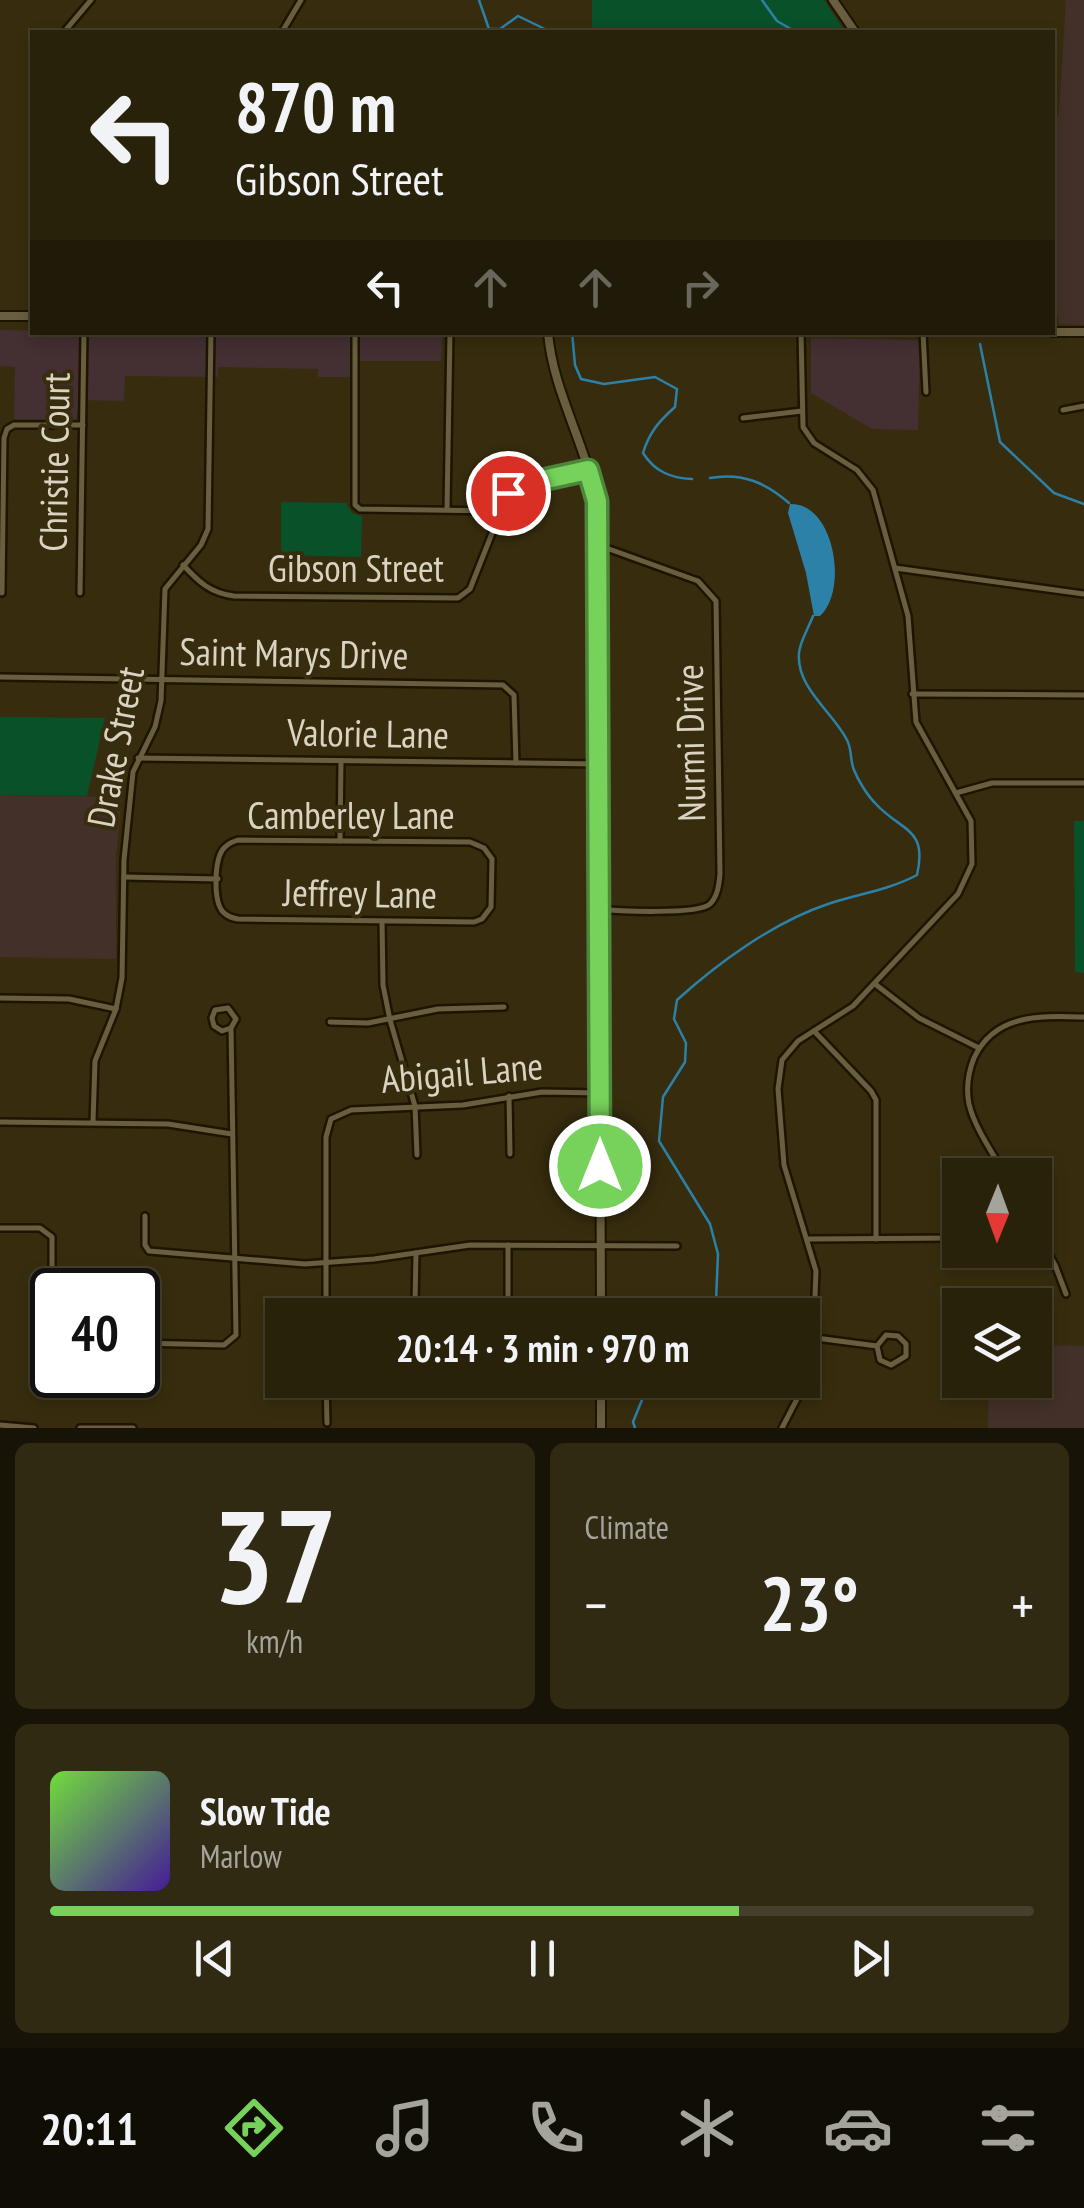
<!DOCTYPE html>
<html lang="en">
<head>
<meta charset="utf-8">
<style>
	:root { --surface:#29220a; --page:#312a13; --text:#f1f3f6; --muted:#a5a49c; --line:#453f2b; --accent:#76d25a }
	body { margin:0; font-family:"PT Sans Narrow",sans-serif; background:var(--page); color:var(--text); height:100vh; display:flex; flex-direction:column; font-size:38px; white-space:nowrap }
	* { box-sizing:border-box; margin:0 }
	p { font-size:32px; color:var(--muted) }
	.icon { flex:none; width:55px; height:55px; fill:none; stroke:currentColor; stroke-width:2; stroke-linecap:round; stroke-linejoin:round }
	.map { position:relative; height:1428px; overflow:hidden }
	.sheet { display:flex; flex-direction:column; gap:15px; padding:15px; background:#171306; flex:1 }
	.sheet>* { flex:none }
	.banner { position:absolute; left:30px; top:30px; width:1025px; height:305px; border-radius:0px; box-shadow:0 5px 15px #0003,0 0 0 2px var(--line); background:#29220a; color:var(--text); overflow:hidden }
	.needle { width:65px; rotate:181deg }
	.controls { position:absolute; left:942px; top:1158px; display:grid; gap:20px }
	.controls a { display:grid; place-items:center; width:110px; height:110px; border-radius:0px; background:var(--surface); box-shadow:0 5px 15px #0003,0 0 0 2px var(--line); font-size:50px }
	.speed { position:absolute; left:30px; top:1268px; display:flex; gap:20px; font-size:50px; font-weight:700; text-align:center }
	.speed>* { display:grid; place-content:center; width:130px; height:130px; border-radius:50%; background:var(--surface); box-shadow:0 5px 15px #0003,0 0 0 2px var(--line); line-height:1 }
	.speed .limit { border:5px solid #111; border-radius:15px; background:#fff; color:#111 }
	.pin { position:absolute; display:grid; place-items:center; width:85px; height:85px; color:#fff; margin:-42px; border:5px solid #fff; border-radius:50%; box-shadow:0 2px 10px #0007 }
	.me { position:absolute; width:110px; margin:-55px; rotate:0deg; stroke-linejoin:round; filter:drop-shadow(0 0 8px #0008) }
	.turn { display:flex; align-items:center; gap:35px; height:210px; padding:0 40px; font-size:45px }
	.turn .icon { width:130px; height:130px; stroke-width:2.5 }
	.turn b { display:block; font-size:70px; line-height:85px }
	.lanes { display:flex; align-items:center; height:95px; padding:0 40px; background:#0003; justify-content:center; gap:50px; direction:ltr }
	.lanes .off { opacity:.35 }
	.big { font-size:75px; font-weight:700; line-height:1.1 }
	.sheet .widget { flex:1; display:flex; flex-direction:column; justify-content:center; gap:15px; min-width:0; padding:0 35px; border-radius:15px; background:var(--page) }
	.sheet .dial { align-items:center; gap:0 }
	.dial b { font-size:130px; line-height:1 }
	.song { display:flex; align-items:center; gap:30px }
	.cover { width:120px; height:120px; border-radius:15px; background:linear-gradient(135deg,hsl(100 70% 55%),hsl(260 70% 35%)) }
	.played { height:10px; border-radius:5px; background:linear-gradient(90deg,var(--accent) 70%,var(--line) 70%) }
	.keys { display:flex; justify-content:space-around; direction:ltr }
	.heat { display:flex; justify-content:space-between; align-items:center; font-size:55px; direction:ltr }
	.sheet .tiles { flex:1; display:grid; gap:15px; grid-template-columns:1fr 1fr }
	.widget:last-child { grid-column:span 2 }
	.trip { position:absolute; left:265px; top:1298px; width:555px; height:100px; border-radius:0px; background:var(--surface); box-shadow:0 5px 15px #0003,0 0 0 2px var(--line); font-weight:700; line-height:100px; text-align:center }
	.dock { display:flex; height:160px; justify-content:space-around; align-items:center; background:#100e04; color:var(--muted) }
	.dock .icon { width:70px; height:70px }
	.dock .active { color:var(--accent) }
	.dock b { font-size:45px; color:var(--text) }
	.map>svg:first-child { display:block }
</style>
</head>
<body>
<div class="map">
<svg width="1084" height="1428" viewBox="0 0 1084 1428">
	<rect width="100%" height="100%" fill="#372d0e"/>
	<!-- commercial -->
	<g fill="#442f32">
		<polygon points="0,330 442,337 441,361 360,361 359,377 318,377 318,369 218,367 218,377 125,376 124,401 79,400 76,420 14,419 15,367 0,366"/>
		<polygon points="811,338 920,340 918,430 872,429 811,393"/>
	</g>
	<!-- education -->
	<g fill="#433129">
		<polygon points="1066,0 1084,0 1084,325 1059,324 1053,288 1053,117 1059,115"/>
		<polygon points="0,795 122,797 116,856 116,959 0,957"/>
		<polygon points="1035,1345 1084,1346 1084,1428 988,1428 989,1380 1035,1380"/>
	</g>
	<!-- green -->
	<g fill="#085129">
		<polygon points="592,0 824,0 845,32 592,32"/>
		<polygon points="281,502 346,503 352,513 362,516 361,557 281,555"/>
		<polygon points="0,717 105,718 87,796 0,795"/>
		<polygon points="1074,821 1084,821 1084,973 1075,972"/>
	</g>
	<!-- water -->
	<path fill="#2c81a9" d="M790,504C834,502 849,590 820,616H814L806,573L788,513Z"/>
	<g fill="none" stroke-linecap="round" stroke-linejoin="round">
		<!-- stream -->
		<g stroke="#2c81a9" stroke-width="2.5">
			<polyline points="479,0 489,29 500,29 518,16 551,32"/>
			<polyline points="762,0 777,21 796,32"/>
			<path d="M572,332L575,365L581,379L604,384L655,377L677,389L675,407C659,421 649,433 643,453C655,472 671,478 692,479"/>
			<polyline points="980,344 1000,442 1054,493 1084,504"/>
			<path d="M710,478C742,472 766,483 789,503"/>
			<path d="M711,1315L716,1301L718,1254L710,1224L659,1141L663,1097L685,1062L686,1043L674,1019L677,1000C719,962 774,922 828,904C858,894 889,890 917,875C928,827 901,832 875,803C867,795 858,780 854,770C850,761 852,749 847,740C833,712 796,688 799,653C800,641 809,627 813,616"/>
			<polyline points="635,1428 633,1422 644,1395 659,1380"/>
		</g>
		<defs>
			<g id="minor">
				<polyline points="64,32 91,0"/>
				<polyline points="282,32 301,0"/>
				<polyline points="355,332 355,505 360,509 498,511"/>
				<polyline points="923,332 926,392"/>
				<polyline points="1063,410 1084,406"/>
				<polyline points="743,418 802,411"/>
				<polyline points="447,509 450,332"/>
				<path d="M598,545L698,581L716,601L720,874C719,884 718,896 710,904C698,915 616,911 598,909"/>
				<path d="M183,565C199,582 210,593 234,596L458,598L470,589L508,493L524,484L588,470"/>
				<polyline points="895,568 1084,594"/>
				<polyline points="2,593 4,438 7,429 14,425 83,425"/>
				<polyline points="80,593 84,332"/>
				<polyline points="0,677 503,685 514,695 516,763"/>
				<polyline points="912,694 1084,695"/>
				<polyline points="138,758 598,764"/>
				<polyline points="956,793 992,783 1084,783"/>
				<path d="M238,840L470,842L484,848L492,859L491,907L482,919L474,922L238,919C232,918 228,917 223,912C213,901 214,859 224,848C229,843 232,842 238,840Z"/>
				<polyline points="340,841 341,761"/>
				<polyline points="124,877 218,879"/>
				<polyline points="382,921 383,985 390,1020 415,1106 417,1155"/>
				<polyline points="875,984 919,1018 979,1048"/>
				<polyline points="0,998 69,999 116,1009"/>
				<polyline points="330,1022 368,1023 438,1009 504,1007"/>
				<polyline points="814,1031 871,1091 876,1100 876,1239"/>
				<polyline points="509,1096 510,1154"/>
				<polyline points="0,1122 168,1124 232,1134"/>
				<polyline points="93,1122 95,1061 116,1009 122,978 124,860 133,772 155,727 161,701 165,589 201,545 208,529 211,332"/>
				<path d="M1005,1175C993,1153 975,1129 969,1104C966,1089 968,1073 974,1058C995,1013 1041,1016 1084,1017"/>
				<polyline points="145,1216 145,1245 149,1251 305,1264 374,1259 470,1245 677,1246"/>
				<polyline points="0,1228 40,1228 52,1237 52,1330"/>
				<polyline points="1035,1230 1055,1265 1066,1294"/>
				<polyline points="809,1239 960,1238"/>
				<polyline points="415,1303 416,1253"/>
				<polyline points="508,1305 508,1245"/>
				<polyline points="326,1315 326,1137 331,1119 351,1110 463,1105 542,1092 600,1093"/>
				<polyline points="816,1338 877,1346 880,1360 891,1365 906,1356 906,1344 898,1336 886,1335 877,1346"/>
				<polyline points="138,1343 224,1345 236,1335 231,1028 236,1019 228,1008 215,1010 212,1018 214,1026 222,1031 231,1028"/>
				<polyline points="326,1380 327,1423"/>
				<polyline points="0,1425 34,1428"/>
				<polyline points="80,1428 133,1428"/>
				<polyline points="782,1428 812,1370 816,1271 784,1165 778,1089 782,1060 798,1041 853,1006 958,894 972,864 971,821 916,722 908,616 873,490 857,470 814,443 803,427 801,332"/>
			</g>
			<g id="tertiary">
				<polyline points="833,0 855,32"/>
				<path d="M548,332C553,397 593,454 598,518L601,1315"/>
				<polyline points="601,1380 601,1428"/>
			</g>
			<g id="secondary">
				<polyline points="0,316 32,316"/>
				<polyline points="1052,332 1084,332"/>
			</g>
		</defs>
		<!-- minor casing -->
		<use href="#minor" stroke="#1e1500" stroke-width="10"/>
		<!-- tertiary casing -->
		<use href="#tertiary" stroke="#1e1500" stroke-width="12"/>
		<!-- secondary casing -->
		<use href="#secondary" stroke="#1e1500" stroke-width="12"/>
		<!-- minor -->
		<use href="#minor" stroke="#695e3f" stroke-width="5"/>
		<!-- tertiary -->
		<use href="#tertiary" stroke="#695e3f" stroke-width="8"/>
		<!-- secondary -->
		<use href="#secondary" stroke="#695e3f" stroke-width="8"/>
	</g>
	<g fill="none" stroke-linecap="round" stroke-linejoin="round">
		<defs>
			<polyline id="route" points="508,493 524,484 588,470 597,501 600,1166"/>
		</defs>
		<!-- route casing -->
		<use href="#route" stroke="#4d883a" stroke-width="25"/>
		<!-- route -->
		<use href="#route" stroke="#76d25a" stroke-width="18"/>
	</g>
	<g text-anchor="middle" stroke-width="8" stroke-linejoin="round" paint-order="stroke">
		<!-- street labels -->
		<g font-size="38" fill="#d9d3c2" stroke="#372d0e">
			<text transform="translate(55 462) rotate(-89)" y="13">Christie Court</text>
			<text x="356" y="582">Gibson Street</text>
			<text transform="translate(294 654) rotate(1)" y="13">Saint Marys Drive</text>
			<text transform="translate(368 734) rotate(1)" y="13">Valorie Lane</text>
			<text transform="translate(691 743) rotate(-91)" y="13">Nurmi Drive</text>
			<text transform="translate(116 747) rotate(-79)" y="13">Drake Street</text>
			<text x="351" y="829">Camberley Lane</text>
			<text transform="translate(360 894) rotate(1)" y="13">Jeffrey Lane</text>
			<text transform="translate(462 1073) rotate(-5)" y="13">Abigail Lane</text>
		</g>
	</g>
</svg>
<div class="controls">
<a><svg class="needle" viewBox="-14 -14 28 28"><path d="M0-13l5 13h-10z" fill="#e53935"/><path d="M0 13l5-13h-10z" fill="#a5a49c"/></svg></a>
<a><svg class="icon" aria-label="layers" viewBox="0 0 24 24"><path d="M12 4l9 5-9 5-9-5zM3 14l9 5 9-5"/></svg></a>
</div>
<div class="speed"><div class="limit">40</div></div>
<div class="pin" style="left:508px;top:493px;background:#d93025"><svg class="icon" aria-label="arrive" viewBox="0 0 24 24"><path d="M6 21V4h12l-3 4 3 4H6"/></svg></div>
<svg class="me" style="left:600px;top:1166px" viewBox="-20 -20 40 40"><circle r="17" fill="#76d25a" stroke="#fff" stroke-width="3"/><path d="M0-11L8 9 0 5-8 9z" fill="#fff"/></svg>
<div class="trip">20:14 · 3 min · 970 m</div>
<div class="banner">
<div class="turn"><svg class="icon" aria-label="left" viewBox="0 0 24 24"><path d="M17 20v-9H6M10 6l-5 5 5 5"/></svg><div><b>870 m</b>Gibson Street</div></div>
<div class="lanes"><svg class="icon" aria-label="left" viewBox="0 0 24 24"><path d="M17 20v-9H6M10 6l-5 5 5 5"/></svg><svg class="icon off" aria-label="ahead" viewBox="0 0 24 24"><path d="M12 20V5M6 11l6-6 6 6"/></svg><svg class="icon off" aria-label="ahead" viewBox="0 0 24 24"><path d="M12 20V5M6 11l6-6 6 6"/></svg><svg class="icon off" aria-label="right" viewBox="0 0 24 24"><path d="M7 20v-9h11M14 6l5 5-5 5"/></svg></div>
</div>
</div>
<section class="sheet">
<div class="tiles">
<div class="widget dial"><b>37</b><p>km/h</p></div>
<div class="widget"><p>Climate</p>
<div class="heat"><a>−</a><b class="big">23°</b><a>+</a></div>
</div>
<div class="widget">
<div class="song"><i class="cover"></i><div><b>Slow Tide</b><p>Marlow</p></div></div>
<div class="played"></div>
<div class="keys"><svg class="icon" aria-label="previous" viewBox="0 0 24 24"><path d="M18 5L8 12l10 7zM5 5v14"/></svg><svg class="icon" aria-label="pause" viewBox="0 0 24 24"><path d="M8 5v14M16 5v14"/></svg><svg class="icon" aria-label="next" viewBox="0 0 24 24"><path d="M6 5l10 7-10 7zM19 5v14"/></svg></div>
</div>
</div>
</section>
<nav class="dock">
<b>20:11</b>
<svg class="icon active" aria-label="directions" viewBox="0 0 24 24"><path d="M12 3l9 9-9 9-9-9zM9 14v-3h6M13 9l2 2-2 2"/></svg>
<svg class="icon" aria-label="music" viewBox="0 0 24 24"><path d="M9 18V5l10-2v13"/><circle cx="6" cy="18" r="3"/><circle cx="16" cy="16" r="3"/></svg>
<svg class="icon" aria-label="phone" viewBox="0 0 24 24"><path d="M5 4h4l2 5-3 2q2 4 5 5l2-3 5 2v4C11 20 4 13 5 4z"/></svg>
<svg class="icon" aria-label="climate" viewBox="0 0 24 24"><path d="M12 3v18M4 7l16 10M4 17L20 7"/></svg>
<svg class="icon" aria-label="car" viewBox="0 0 24 24"><path d="M5 17H2v-5l4-1 3-4h7l3 4 3 1v5h-3M9 17h6M6 11h13"/><circle cx="7" cy="17" r="2"/><circle cx="17" cy="17" r="2"/></svg>
<svg class="icon" aria-label="filters" viewBox="0 0 24 24"><path d="M4 7h16M4 17h16"/><circle cx="9" cy="7" r="2"/><circle cx="15" cy="17" r="2"/></svg>
</nav>
</body>
</html>
